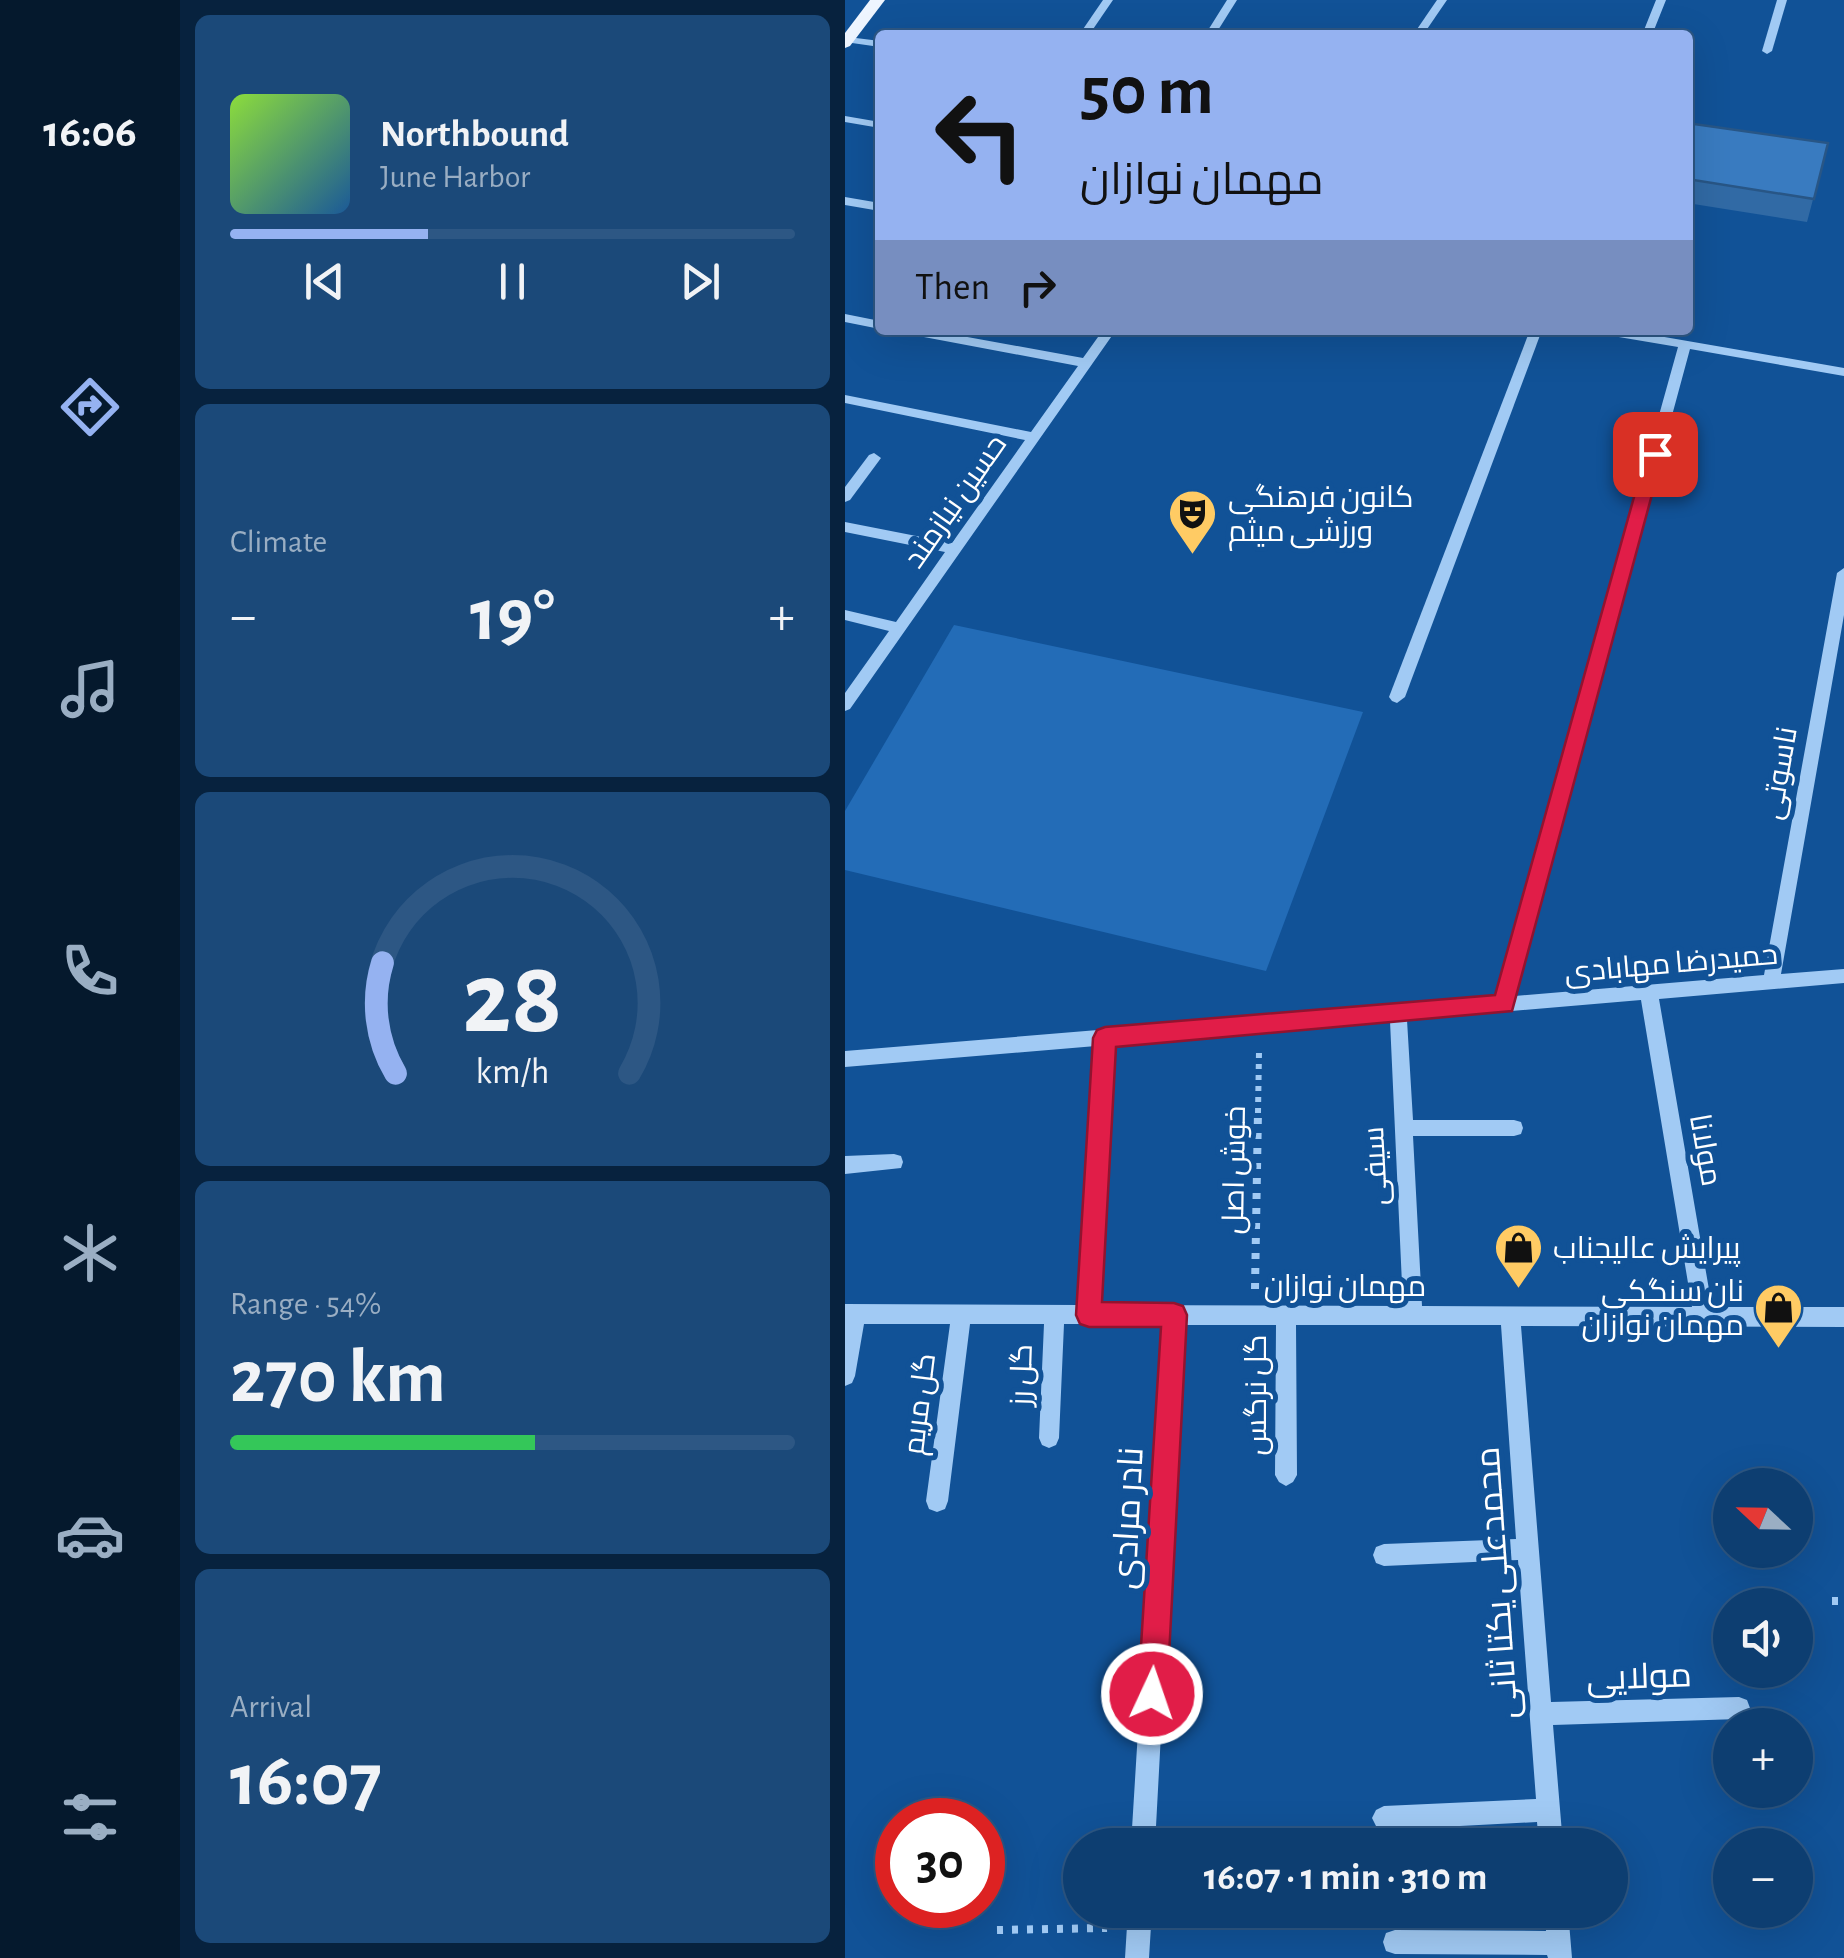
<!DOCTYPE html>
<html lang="en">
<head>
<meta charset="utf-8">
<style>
	:root { --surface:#0d3e71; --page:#1b4979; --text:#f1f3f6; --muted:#9aaec3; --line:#2d5784; --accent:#95b2f1 }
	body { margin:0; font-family:"Alegreya Sans",Cairo,sans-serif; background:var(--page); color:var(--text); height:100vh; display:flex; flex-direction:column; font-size:38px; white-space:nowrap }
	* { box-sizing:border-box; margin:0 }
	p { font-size:32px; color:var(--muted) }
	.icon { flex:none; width:55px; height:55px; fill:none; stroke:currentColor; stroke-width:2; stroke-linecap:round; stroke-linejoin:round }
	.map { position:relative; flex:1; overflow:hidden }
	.drawer { display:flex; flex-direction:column; gap:15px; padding:15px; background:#07223e; width:665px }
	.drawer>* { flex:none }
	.banner { position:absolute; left:30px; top:30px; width:818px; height:305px; border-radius:10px; box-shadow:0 10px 40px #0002,0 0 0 2px var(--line); background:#95b2f1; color:#111; overflow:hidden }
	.needle { width:65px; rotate:292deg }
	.tools { position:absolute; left:868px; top:1468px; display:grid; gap:20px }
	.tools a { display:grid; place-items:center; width:100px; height:100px; border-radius:50%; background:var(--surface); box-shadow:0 10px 40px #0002,0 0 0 2px var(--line); font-size:50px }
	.speed { position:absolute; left:30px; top:1798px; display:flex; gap:20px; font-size:50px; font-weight:700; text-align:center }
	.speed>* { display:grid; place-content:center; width:130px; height:130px; border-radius:50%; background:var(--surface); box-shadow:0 10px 40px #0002,0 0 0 2px var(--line); line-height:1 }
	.speed .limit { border:15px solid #d22; background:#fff; color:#111 }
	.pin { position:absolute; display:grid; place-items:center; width:85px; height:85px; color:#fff; margin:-42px; border-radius:20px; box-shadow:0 5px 15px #0006 }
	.me { position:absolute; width:110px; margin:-55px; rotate:3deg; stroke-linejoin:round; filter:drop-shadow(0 0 8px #0008) }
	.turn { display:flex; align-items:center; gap:35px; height:210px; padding:0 40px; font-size:45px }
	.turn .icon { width:130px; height:130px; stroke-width:2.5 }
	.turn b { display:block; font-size:70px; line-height:85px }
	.then { display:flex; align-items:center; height:95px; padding:0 40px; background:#0003; gap:20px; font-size:38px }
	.big { font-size:75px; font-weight:700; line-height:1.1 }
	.drawer .widget { flex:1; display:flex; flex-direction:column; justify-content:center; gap:15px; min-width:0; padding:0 35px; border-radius:15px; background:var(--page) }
	.drawer .dial { align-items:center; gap:0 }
	.dial svg { height:260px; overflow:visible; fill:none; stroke:var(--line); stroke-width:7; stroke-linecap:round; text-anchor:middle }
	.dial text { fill:var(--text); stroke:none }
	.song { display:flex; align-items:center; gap:30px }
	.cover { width:120px; height:120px; border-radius:15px; background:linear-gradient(135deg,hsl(90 70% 55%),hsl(210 70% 35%)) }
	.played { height:10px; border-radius:5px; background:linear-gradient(90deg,var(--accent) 35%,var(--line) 35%) }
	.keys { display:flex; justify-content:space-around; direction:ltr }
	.heat { display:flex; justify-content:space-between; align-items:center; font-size:55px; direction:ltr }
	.charge { height:15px; border-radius:8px; background:linear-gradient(90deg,#34c759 54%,var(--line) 0) }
	.trip { position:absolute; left:218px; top:1828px; width:565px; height:100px; border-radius:50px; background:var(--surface); box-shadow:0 10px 40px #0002,0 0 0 2px var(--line); font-weight:700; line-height:100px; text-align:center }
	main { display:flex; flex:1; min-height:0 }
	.tab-bar { display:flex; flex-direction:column; width:180px; justify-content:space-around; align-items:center; background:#05192d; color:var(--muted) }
	.tab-bar .icon { width:70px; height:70px }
	.tab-bar .on { color:var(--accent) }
	.tab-bar b { font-size:45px; color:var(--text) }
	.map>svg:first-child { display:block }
</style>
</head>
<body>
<main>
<nav class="tab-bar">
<b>16:06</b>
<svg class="icon on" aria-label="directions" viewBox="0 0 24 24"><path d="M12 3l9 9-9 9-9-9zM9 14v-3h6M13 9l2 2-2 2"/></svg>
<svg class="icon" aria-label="music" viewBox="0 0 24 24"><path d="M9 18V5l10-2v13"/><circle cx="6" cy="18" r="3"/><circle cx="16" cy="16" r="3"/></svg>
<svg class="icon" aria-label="phone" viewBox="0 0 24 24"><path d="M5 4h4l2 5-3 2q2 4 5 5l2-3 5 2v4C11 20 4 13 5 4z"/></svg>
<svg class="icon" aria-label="climate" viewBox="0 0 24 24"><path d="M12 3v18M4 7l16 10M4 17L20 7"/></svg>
<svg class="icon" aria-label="car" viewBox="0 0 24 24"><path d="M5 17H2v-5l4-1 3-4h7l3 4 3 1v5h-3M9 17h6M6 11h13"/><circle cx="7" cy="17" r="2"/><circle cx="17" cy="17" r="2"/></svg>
<svg class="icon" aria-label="filters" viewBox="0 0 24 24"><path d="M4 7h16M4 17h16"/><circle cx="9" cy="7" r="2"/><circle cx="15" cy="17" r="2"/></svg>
</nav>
<section class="drawer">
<div class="widget">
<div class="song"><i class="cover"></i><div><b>Northbound</b><p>June Harbor</p></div></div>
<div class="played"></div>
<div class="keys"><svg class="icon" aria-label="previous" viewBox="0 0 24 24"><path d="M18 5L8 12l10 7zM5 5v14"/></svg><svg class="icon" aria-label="pause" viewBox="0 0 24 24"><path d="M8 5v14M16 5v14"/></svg><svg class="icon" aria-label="next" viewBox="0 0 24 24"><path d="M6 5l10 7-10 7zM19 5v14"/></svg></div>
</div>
<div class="widget"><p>Climate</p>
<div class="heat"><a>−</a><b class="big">19°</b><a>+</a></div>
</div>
<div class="widget dial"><svg viewBox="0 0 100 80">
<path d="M14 69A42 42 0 1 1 86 69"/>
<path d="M14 69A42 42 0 0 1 10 35" stroke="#95b2f1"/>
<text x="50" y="56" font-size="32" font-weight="700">28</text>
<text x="50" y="72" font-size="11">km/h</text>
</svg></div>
<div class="widget"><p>Range · 54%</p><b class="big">270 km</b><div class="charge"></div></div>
<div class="widget"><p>Arrival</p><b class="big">16:07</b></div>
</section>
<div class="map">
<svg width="999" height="1958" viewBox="0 0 999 1958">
	<rect width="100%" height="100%" fill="#115297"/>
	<!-- green -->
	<polygon fill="#236cb7" points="109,625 518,712 421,971 0,870 0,811"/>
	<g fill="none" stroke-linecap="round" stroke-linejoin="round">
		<!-- path-far1 -->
		<polyline stroke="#a1caf4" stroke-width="6" stroke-dasharray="5 6" stroke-linecap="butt" points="413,1113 414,1052"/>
		<!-- path -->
		<g stroke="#a1caf4" stroke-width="8" stroke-dasharray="6 9" stroke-linecap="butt">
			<polyline points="410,1289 413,1111"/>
			<polyline points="987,1601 999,1601"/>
			<polyline points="152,1930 262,1928"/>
		</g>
		<!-- minor -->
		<g fill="#a1caf4" fill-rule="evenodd">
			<polygon points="258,0 268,0 244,35 234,35"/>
			<polygon points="382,0 392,0 370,35 360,35"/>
			<polygon points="592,0 602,0 578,35 568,35"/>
			<polygon points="811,0 821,0 807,35 797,35"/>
			<polygon points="932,0 942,0 927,51 922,54 917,51"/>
			<polygon points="3,37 35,41 35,47 0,42 0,38"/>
			<polygon points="0,116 35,122 35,128 0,122"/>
			<polygon points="0,197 35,203 35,211 0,205"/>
			<polygon points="0,314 35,321 35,329 0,322"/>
			<polygon points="57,330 84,330 238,358 258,330 271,330 5,709 0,711 0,693 44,631 0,620 0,610 51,622 100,552 0,532 0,522 107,543 180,440 0,403 0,395 186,432 233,366 63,334"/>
			<polygon points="685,330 697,330 560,697 552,703 547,701 544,697"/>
			<path d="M750,330H779L999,368V376L845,349L670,996L919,975L992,573L999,568V615L936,974L999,969V983L814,999L867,1307H999V1327L676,1326L706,1702L894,1697L902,1700L905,1708L902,1716L894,1719L708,1725L718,1845H694L692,1822L539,1830L531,1826L527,1818L531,1810L539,1806L691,1799L673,1560L539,1566L531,1563L528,1555L531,1547L539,1544L671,1539L656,1325H451L452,1475L448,1482L441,1486L434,1482L430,1475L431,1325H338L310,1845H286L318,1324H219L214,1438L211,1445L204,1448L197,1445L194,1438L199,1324H125L103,1501L100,1509L92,1512L84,1509L81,1501L105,1324H19L10,1376L7,1383L0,1386V1304L235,1305L251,1046L0,1067V1051L652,997L833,347L756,334ZM796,1000L847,1307L577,1306L568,1136H669L676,1134L678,1128L676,1122L669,1120H568L562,1020ZM545,1021L558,1306L254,1305L269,1044Z"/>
			<polygon points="29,453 36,458 5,500 0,502 0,487 24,455"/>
			<polygon points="49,1154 56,1156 58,1162 56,1168 0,1174 0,1156"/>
			<polygon points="283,1910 307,1910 304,1958 280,1958"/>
			<polygon points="699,1910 723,1910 727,1958 703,1958 702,1955 550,1954 541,1951 538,1942 541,1933 550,1930 701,1931"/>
		</g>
		<!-- major -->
		<polygon fill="#eef5ff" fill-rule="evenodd" points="25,0 40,0 5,46 0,48 0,33"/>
	</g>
	<!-- wall -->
	<polygon fill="#316aa5" points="842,123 983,143 962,222 842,203"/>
	<!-- building -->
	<polygon fill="#397bc0" stroke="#285686" stroke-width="2.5" points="842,123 983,143 969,199 842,179"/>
	<!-- route -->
	<polygon fill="#e11d48" stroke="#92132f" stroke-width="2.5" points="810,449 818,454 667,1011 271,1047 257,1302 329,1303 338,1306 342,1315 322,1694 318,1704 307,1708 297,1704 293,1694 316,1327 244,1327 235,1324 231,1315 248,1038 252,1030 260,1027 650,995 801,454"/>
	<!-- icons -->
	<defs>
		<symbol id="theatre-pin" viewBox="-11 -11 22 30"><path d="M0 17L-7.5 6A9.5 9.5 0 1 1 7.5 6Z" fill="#ffcb64" stroke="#115297"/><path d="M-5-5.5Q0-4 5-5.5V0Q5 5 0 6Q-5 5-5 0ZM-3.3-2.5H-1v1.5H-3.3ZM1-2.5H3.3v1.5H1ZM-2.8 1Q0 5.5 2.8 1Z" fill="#111"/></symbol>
		<symbol id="shop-pin" viewBox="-11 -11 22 30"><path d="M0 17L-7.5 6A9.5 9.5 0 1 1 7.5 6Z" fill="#ffcb64" stroke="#115297"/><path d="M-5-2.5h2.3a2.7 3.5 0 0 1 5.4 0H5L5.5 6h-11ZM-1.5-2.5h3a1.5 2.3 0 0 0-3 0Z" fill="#111"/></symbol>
	</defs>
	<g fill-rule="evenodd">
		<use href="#theatre-pin" x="320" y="486" width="55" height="75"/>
		<use href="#shop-pin" x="646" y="1220" width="55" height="75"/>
		<use href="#shop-pin" x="906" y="1280" width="55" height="75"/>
	</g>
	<g text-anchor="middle" stroke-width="10" stroke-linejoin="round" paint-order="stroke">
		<!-- poi labels -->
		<g font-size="30" fill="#fff" stroke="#115297" text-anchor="start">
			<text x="383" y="507">کانون فرهنگی<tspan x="383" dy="34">ورزشی میثم</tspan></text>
			<text x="708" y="1258">پیرایش عالیجناب</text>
			<text x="899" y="1301" text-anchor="end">نان سنگکی<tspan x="899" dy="34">مهمان‌ نوازان</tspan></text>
		</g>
		<!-- street labels -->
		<g font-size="30" fill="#fff" stroke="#115297">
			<text transform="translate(110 501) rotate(-55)" y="10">حسین نیازمند</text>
			<text transform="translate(934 773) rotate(-80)" y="10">ناسوتی</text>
			<text transform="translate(826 963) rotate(-5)" y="10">حمیدرضا مهابادی</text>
			<text transform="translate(861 1150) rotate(80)" y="10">مولانا</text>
			<text transform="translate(530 1166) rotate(-93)" y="10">سیفی</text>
			<text transform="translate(389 1170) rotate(-89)" y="10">خوش اصل</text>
			<text x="500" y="1296">مهمان نوازان</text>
			<text transform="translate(176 1375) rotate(-88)" y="10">گل رز</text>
			<text transform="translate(411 1395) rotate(-90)" y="10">گل نرگس</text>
			<text transform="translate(74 1404) rotate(-83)" y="10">گل مریم</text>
		</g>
		<!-- near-street labels -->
		<g font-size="35" fill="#fff" stroke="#115297">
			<text transform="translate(282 1518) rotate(-87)" y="12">نادر مرادی</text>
			<text transform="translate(651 1583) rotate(-94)" y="12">محمدعلی یکتا ثانی</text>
			<text transform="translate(794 1676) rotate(-2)" y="12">مولایی</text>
		</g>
	</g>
</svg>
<div class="tools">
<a><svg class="needle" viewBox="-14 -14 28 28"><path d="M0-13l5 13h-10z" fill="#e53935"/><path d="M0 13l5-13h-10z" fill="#9aaec3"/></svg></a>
<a><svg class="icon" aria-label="sound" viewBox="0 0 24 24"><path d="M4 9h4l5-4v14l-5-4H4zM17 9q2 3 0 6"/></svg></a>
<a>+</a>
<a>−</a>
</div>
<div class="speed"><div class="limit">30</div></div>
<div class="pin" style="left:810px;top:454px;background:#d93025"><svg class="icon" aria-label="arrive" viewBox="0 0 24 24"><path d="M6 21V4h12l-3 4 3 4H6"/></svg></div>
<svg class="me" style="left:307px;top:1694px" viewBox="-20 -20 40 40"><circle r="17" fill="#e11d48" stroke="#fff" stroke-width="3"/><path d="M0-11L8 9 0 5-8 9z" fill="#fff"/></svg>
<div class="trip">16:07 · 1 min · 310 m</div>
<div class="banner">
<div class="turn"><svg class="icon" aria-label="left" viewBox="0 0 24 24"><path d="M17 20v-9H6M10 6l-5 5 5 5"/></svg><div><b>50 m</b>مهمان نوازان</div></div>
<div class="then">Then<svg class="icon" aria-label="right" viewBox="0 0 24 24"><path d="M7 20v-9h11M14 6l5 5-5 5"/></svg></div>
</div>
</div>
</main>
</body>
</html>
